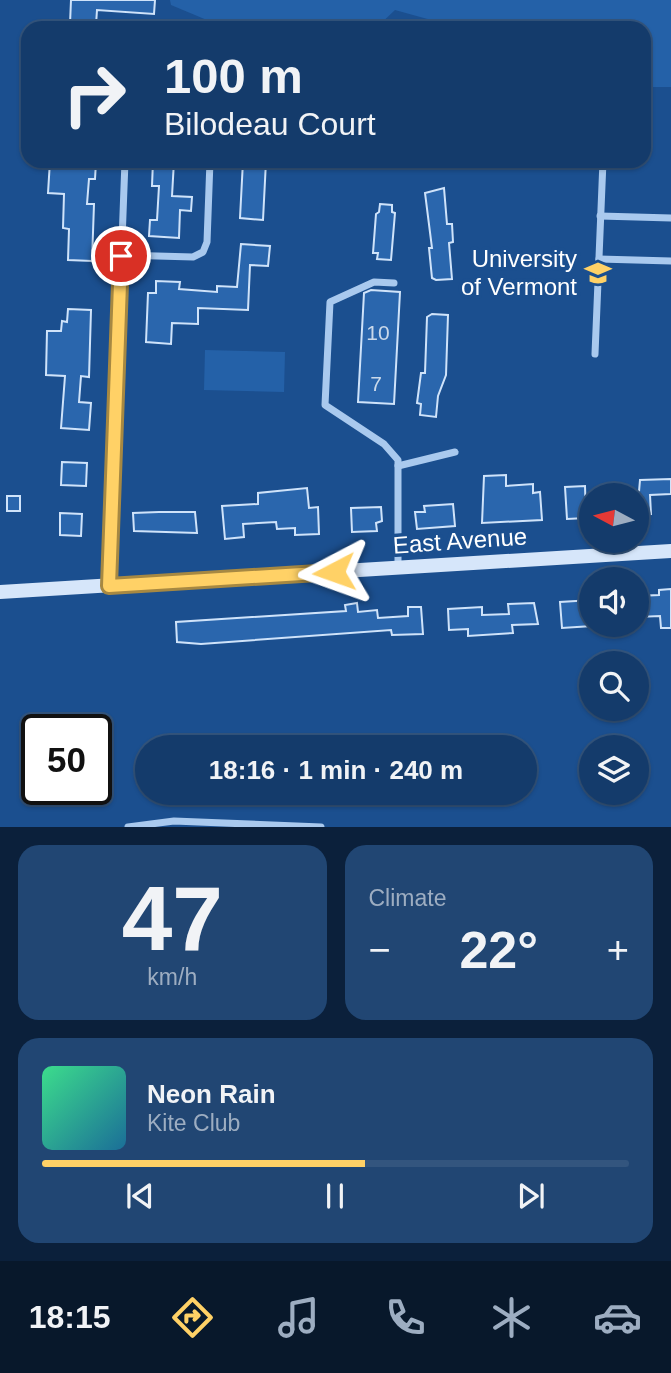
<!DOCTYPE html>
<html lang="en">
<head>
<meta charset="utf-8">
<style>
	:root { --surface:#143b6b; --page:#214673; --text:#f1f3f6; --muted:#9dadc1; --line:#33557e; --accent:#ffd166 }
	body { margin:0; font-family:Arial,sans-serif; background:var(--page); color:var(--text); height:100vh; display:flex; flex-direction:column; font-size:26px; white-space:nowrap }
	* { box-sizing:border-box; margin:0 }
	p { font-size:23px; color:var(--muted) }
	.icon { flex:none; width:38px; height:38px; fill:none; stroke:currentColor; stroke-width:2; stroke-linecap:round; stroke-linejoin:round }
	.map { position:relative; height:827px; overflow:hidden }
	.side { display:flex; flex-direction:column; gap:18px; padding:18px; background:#0b203b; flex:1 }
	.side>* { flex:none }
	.banner { position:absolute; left:21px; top:21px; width:630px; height:147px; border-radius:21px; box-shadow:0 2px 5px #0004,0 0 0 2px var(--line); background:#143b6b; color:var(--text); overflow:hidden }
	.needle { width:46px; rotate:277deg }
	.controls { position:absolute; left:579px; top:483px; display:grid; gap:14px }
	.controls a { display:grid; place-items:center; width:70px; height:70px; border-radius:50%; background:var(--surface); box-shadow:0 2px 5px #0004,0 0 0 2px var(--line); font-size:35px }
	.speed { position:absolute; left:21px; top:714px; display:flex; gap:14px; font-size:35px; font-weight:700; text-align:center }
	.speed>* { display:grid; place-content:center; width:91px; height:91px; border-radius:50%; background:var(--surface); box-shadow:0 2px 5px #0004,0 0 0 2px var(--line); line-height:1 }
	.speed .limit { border:4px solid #111; border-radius:10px; background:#fff; color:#111 }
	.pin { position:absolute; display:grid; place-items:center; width:60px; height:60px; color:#fff; margin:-30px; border:4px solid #fff; border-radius:50%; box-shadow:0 2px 7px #0007 }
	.me { position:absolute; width:77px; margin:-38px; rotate:266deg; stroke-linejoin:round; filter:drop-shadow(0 0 5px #0008) }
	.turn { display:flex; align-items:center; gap:24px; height:147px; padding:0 28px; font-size:32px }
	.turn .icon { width:91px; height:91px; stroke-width:2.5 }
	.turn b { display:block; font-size:49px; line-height:60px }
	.big { font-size:52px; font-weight:600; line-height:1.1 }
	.side .tile { flex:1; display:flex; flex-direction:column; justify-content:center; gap:10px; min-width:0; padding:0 24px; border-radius:21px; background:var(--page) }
	.side .dial { align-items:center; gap:0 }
	.dial b { font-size:91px; line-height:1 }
	.song { display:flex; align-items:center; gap:21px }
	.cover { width:84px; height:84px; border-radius:10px; background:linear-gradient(135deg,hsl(150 70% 55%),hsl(200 70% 35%)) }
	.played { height:7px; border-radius:4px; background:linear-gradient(90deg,var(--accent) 55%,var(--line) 55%) }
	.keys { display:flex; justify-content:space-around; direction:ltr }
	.heat { display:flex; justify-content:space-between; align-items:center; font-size:38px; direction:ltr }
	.side .tiles { flex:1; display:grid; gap:18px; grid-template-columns:1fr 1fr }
	.tile:last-child { grid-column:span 2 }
	.trip { position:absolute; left:135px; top:735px; width:402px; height:70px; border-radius:35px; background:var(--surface); box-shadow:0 2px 5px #0004,0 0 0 2px var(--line); font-weight:600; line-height:70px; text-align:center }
	.menu { display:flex; height:112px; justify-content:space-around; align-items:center; background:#08182b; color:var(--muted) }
	.menu .icon { width:49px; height:49px }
	.menu .on { color:var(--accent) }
	.menu b { font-size:32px; color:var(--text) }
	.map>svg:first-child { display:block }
</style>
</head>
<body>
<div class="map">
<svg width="671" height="827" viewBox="0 0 671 827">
	<rect width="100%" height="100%" fill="#1b4f8f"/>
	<!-- green -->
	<g fill="#2461a8">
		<polygon points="170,0 671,0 671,87 644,87 644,28 460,28 395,10 376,28 226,28 171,5"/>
		<polygon points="205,350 285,352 284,392 204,390"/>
	</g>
	<!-- building -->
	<g fill="#2a66ad" stroke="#cfe3fa" stroke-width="2">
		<polygon points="71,0 155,0 154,14 97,10 96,25 70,24"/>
		<polygon points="50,161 96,162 95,179 89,179 87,204 94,204 92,261 68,260 69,229 63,228 64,194 48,193"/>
		<polygon points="153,161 174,161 172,196 192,197 191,211 180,210 179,238 149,236 150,220 157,220 159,186 152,186"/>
		<polygon points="243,161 266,161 263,220 240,218"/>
		<polygon points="444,188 447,224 452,224 453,242 449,243 452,279 436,280 432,278 429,248 432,248 425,193"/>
		<polygon points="380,204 392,205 392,212 395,213 391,260 377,259 378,253 373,253 376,214 379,212"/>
		<polygon points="241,244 270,246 268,266 250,265 248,310 198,308 198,324 172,323 171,344 146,342 148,293 156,293 156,281 180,282 179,289 217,292 217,286 237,287"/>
		<polygon points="371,290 400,292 394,404 358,402 364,293"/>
		<polygon points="68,309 91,310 89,377 81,376 79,402 91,403 89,430 61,428 65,376 46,375 47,331 61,331 62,321 67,322"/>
		<polygon points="432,314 448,315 446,375 438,396 436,417 420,415 421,404 417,403 421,373 425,373 427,317"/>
		<polygon points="62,462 87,463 86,486 61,485"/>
		<polygon points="506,475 506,486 533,484 533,493 540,492 542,520 482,523 484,476"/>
		<polygon points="671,479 671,494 650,495 651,514 637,515 640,480"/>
		<polygon points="585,486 586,518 567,519 565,487"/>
		<polygon points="307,488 309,508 318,507 319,534 295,535 295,528 277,529 276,522 243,524 244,537 225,539 222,506 258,504 258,493"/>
		<rect x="7" y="496" width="13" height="15"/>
		<polygon points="453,504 455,526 417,529 415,512 425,512 424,506"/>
		<polygon points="381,507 382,521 376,523 377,531 352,532 351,508"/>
		<polygon points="159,512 195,512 197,533 134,531 133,513"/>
		<polygon points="60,513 82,514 81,536 60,535"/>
		<polygon points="671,589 671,628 661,628 660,616 637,617 637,596 659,595 659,590"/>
		<polygon points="592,600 592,626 562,628 560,602"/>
		<polygon points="357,603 358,612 377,610 378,618 408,616 408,607 421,607 423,634 392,635 391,630 201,644 177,642 176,622 346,611 345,605"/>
		<polygon points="534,603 538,624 512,625 513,633 468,636 468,629 449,630 448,609 482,607 482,615 509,614 508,604"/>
	</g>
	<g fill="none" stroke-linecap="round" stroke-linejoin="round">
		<!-- street -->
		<g stroke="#a9c9ee" stroke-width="7">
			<polyline points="600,216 671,218"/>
			<polyline points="121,255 193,257 203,252 207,242 210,161"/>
			<polyline points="599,259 671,261"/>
			<polyline points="394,283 374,282 330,302 325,405 384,444 398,460 398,567"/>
			<polyline points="595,354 603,161"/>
			<polyline points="398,466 455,452"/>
			<polyline points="109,586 125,161"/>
			<polyline points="128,827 174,821 321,827"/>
		</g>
		<!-- secondary -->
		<polyline stroke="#d6e6fa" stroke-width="14" points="0,592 671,551"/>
	</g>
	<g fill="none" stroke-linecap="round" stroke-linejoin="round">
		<defs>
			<polyline id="route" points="121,256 109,586 334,572"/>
		</defs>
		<!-- route casing -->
		<use href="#route" stroke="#a68842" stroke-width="18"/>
		<!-- route -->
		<use href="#route" stroke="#ffd166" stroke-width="12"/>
	</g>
	<!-- icons -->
	<defs>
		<symbol id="university-bare" viewBox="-9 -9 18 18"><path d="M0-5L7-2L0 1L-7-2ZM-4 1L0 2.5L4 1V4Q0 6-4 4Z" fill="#ffd166" stroke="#1b4f8f" stroke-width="2.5" paint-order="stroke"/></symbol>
	</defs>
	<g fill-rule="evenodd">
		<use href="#university-bare" x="579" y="254" width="38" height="38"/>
	</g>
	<g text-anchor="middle" stroke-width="7" stroke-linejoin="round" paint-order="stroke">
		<!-- number labels -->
		<g font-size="21" fill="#cad9ea">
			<text x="378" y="340">10</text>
			<text x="376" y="391">7</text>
		</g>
		<!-- poi labels -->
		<g font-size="24" fill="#fff" stroke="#1b4f8f" text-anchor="end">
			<text x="577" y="267">University<tspan x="577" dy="28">of Vermont</tspan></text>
		</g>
		<!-- street labels -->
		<g font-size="24" fill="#fff" stroke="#1b4f8f">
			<text transform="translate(460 541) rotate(-4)" y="8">East Avenue</text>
		</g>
	</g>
</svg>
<div class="controls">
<a><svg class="needle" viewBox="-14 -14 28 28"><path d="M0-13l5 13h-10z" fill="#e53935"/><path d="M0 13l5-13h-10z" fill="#9dadc1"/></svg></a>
<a><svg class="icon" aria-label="sound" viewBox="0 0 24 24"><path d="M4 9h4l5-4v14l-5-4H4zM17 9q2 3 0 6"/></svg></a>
<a><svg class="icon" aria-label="search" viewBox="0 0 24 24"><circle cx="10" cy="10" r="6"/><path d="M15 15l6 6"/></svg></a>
<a><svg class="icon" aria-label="layers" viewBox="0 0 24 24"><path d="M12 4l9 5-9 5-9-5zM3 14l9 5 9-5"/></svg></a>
</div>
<div class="speed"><div class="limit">50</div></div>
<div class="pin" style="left:121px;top:256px;background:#d93025"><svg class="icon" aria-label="arrive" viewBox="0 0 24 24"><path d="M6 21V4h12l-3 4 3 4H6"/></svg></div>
<svg class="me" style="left:334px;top:572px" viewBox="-20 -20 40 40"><path d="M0-17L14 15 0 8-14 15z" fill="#ffd166" stroke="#fff" stroke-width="4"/></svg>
<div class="trip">18:16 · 1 min · 240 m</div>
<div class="banner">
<div class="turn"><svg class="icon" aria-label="right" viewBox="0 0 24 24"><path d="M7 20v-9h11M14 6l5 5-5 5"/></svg><div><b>100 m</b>Bilodeau Court</div></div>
</div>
</div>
<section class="side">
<div class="tiles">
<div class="tile dial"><b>47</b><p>km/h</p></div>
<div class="tile"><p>Climate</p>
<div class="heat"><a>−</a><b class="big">22°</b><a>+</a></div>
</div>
<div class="tile">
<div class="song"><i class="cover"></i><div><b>Neon Rain</b><p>Kite Club</p></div></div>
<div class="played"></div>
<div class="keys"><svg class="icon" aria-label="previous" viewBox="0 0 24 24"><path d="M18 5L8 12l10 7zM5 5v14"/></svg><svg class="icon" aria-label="pause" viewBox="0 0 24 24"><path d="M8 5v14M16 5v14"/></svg><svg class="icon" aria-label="next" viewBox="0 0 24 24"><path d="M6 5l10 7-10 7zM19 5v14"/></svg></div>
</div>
</div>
</section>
<nav class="menu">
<b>18:15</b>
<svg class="icon on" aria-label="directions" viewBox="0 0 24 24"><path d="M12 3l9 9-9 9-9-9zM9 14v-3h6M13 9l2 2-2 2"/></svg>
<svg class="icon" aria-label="music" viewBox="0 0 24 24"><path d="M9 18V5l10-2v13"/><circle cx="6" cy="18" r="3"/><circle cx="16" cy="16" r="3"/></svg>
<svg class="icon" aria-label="phone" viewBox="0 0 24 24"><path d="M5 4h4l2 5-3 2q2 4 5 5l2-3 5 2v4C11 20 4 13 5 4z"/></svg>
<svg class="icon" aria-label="climate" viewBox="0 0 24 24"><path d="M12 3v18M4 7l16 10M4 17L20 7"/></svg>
<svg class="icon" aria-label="car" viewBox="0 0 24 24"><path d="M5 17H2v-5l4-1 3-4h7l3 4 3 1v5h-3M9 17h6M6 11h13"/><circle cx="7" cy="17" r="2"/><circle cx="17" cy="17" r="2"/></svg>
</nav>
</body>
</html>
